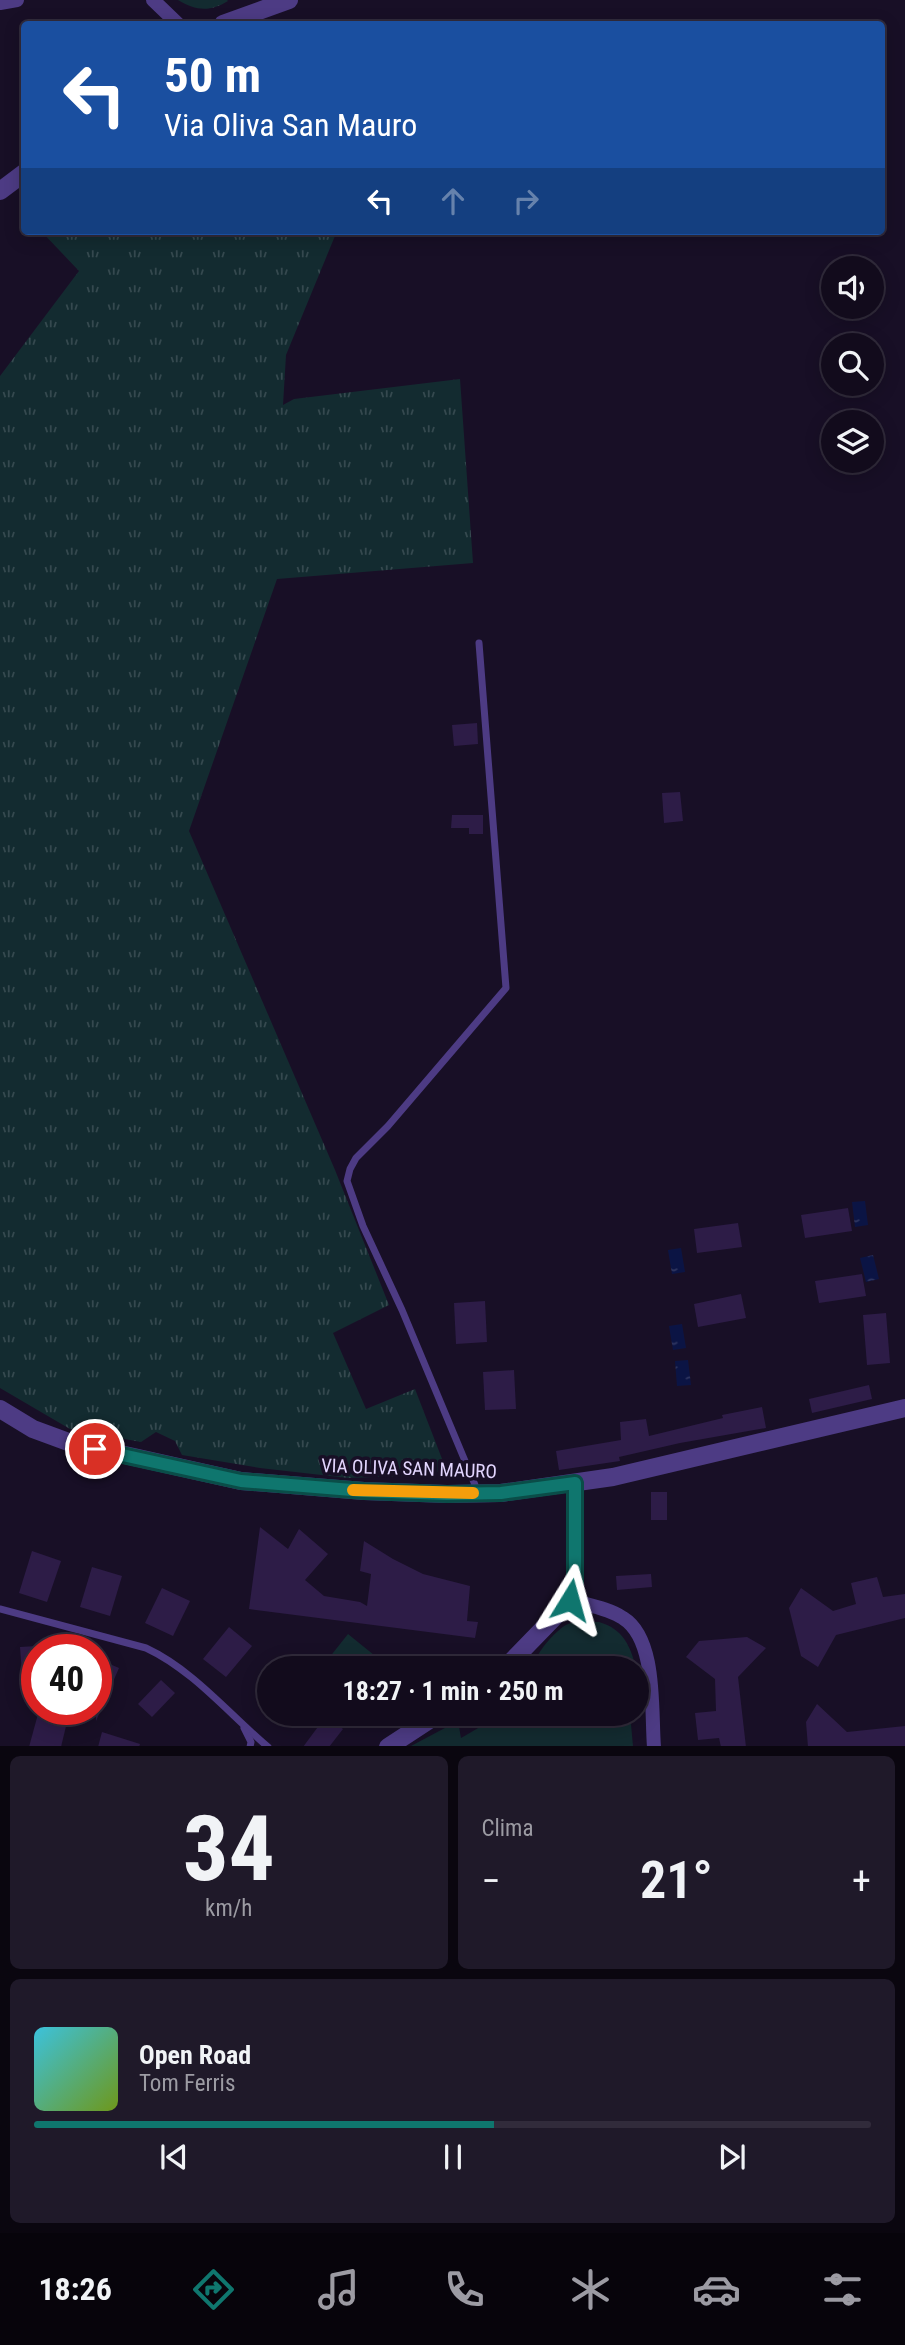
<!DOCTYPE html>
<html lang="it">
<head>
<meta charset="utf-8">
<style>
	:root { --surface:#120b1c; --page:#1f1929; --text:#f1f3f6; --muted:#9c9ba3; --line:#312b3b; --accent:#0f766e }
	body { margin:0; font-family:"Roboto Condensed",sans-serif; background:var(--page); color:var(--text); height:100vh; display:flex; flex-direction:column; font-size:26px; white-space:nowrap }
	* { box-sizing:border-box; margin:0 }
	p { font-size:23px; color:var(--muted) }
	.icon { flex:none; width:38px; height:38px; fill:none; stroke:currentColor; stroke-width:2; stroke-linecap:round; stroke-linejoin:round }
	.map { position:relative; height:1746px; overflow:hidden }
	.sheet { display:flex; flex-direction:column; gap:10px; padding:10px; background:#0a060f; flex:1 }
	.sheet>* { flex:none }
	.banner { position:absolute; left:21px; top:21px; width:864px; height:214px; border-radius:7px; box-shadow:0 4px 18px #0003,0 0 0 2px var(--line); background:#1a4fa0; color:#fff; overflow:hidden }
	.tools { position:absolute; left:821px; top:256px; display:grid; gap:14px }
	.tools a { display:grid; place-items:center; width:63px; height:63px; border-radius:50%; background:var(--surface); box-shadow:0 4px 18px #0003,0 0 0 2px var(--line); font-size:35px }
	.speed { position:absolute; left:21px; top:1634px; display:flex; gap:14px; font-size:35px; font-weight:700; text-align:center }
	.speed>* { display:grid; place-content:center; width:91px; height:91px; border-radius:50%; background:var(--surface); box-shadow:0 4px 18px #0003,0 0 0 2px var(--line); line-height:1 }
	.speed .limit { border:10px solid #d22; background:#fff; color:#111 }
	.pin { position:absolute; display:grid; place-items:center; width:60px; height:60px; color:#fff; margin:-30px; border:4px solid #fff; border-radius:50%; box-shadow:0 2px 7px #0007 }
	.me { position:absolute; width:77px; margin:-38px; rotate:8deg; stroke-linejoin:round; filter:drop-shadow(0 0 5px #0008) }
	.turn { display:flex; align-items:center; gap:24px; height:147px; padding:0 28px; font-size:32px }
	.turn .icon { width:91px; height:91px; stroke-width:2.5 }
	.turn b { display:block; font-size:49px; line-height:60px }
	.lanes { display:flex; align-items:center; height:66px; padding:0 28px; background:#0003; justify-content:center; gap:35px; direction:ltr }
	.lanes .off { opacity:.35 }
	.big { font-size:52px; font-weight:700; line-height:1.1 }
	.sheet .card { flex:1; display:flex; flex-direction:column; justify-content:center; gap:10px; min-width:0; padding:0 24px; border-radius:10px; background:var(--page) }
	.sheet .dial { align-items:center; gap:0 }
	.dial b { font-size:91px; line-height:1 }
	.song { display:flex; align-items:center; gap:21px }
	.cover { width:84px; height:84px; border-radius:10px; background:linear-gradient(135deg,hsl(190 70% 55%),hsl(80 70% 35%)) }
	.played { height:7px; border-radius:4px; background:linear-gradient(90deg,var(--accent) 55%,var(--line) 55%) }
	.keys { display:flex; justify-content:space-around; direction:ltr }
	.heat { display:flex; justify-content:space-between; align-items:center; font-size:38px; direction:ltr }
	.sheet .tiles { flex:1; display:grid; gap:10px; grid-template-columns:1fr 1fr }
	.card:last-child { grid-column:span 2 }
	.trip { position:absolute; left:257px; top:1656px; width:392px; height:70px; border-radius:35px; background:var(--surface); box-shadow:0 4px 18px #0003,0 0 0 2px var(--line); font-weight:700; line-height:70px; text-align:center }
	.dock { display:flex; height:112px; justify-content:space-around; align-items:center; background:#07040b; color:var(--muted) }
	.dock .icon { width:49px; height:49px }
	.dock .selected { color:var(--accent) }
	.dock b { font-size:32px; color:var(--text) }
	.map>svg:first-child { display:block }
</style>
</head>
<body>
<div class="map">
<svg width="905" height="1747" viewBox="0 0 905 1747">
	<defs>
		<pattern id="grass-tufts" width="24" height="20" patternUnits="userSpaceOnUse" patternTransform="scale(1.75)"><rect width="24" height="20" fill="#132b30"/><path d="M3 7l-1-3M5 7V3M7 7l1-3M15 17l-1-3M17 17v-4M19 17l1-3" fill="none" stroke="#35494f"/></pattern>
		<pattern id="water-ripples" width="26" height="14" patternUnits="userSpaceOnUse" patternTransform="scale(1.75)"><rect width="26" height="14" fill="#0b1444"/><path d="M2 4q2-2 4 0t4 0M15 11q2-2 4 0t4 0" fill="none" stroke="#2e3560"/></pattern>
	</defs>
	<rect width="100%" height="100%" fill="#180f26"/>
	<!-- grass -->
	<g fill="url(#grass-tufts)">
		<path d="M178,0H227L228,1C210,12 196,11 178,0Z"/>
		<polygon points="41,231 337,231 286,355 283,405 294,399 460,379 473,563 277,579 189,831 335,1170 389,1305 333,1333 366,1409 415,1389 444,1464 435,1475 348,1478 260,1468 182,1455 175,1441 156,1432 141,1442 70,1429 0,1388 0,376 79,271"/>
	</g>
	<!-- green -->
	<g fill="#132b30">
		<path d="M599,1622C623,1629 630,1645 636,1668H533C533,1656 559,1625 571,1623C580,1621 590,1622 599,1622Z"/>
		<polygon points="348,1634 390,1668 321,1668"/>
		<polygon points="488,1713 630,1713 633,1746 411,1746 458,1721 461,1738 492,1720"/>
	</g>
	<!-- water -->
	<g fill="url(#water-ripples)">
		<polygon points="865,1201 868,1225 855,1227 852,1202"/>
		<polygon points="681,1248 685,1272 672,1274 668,1250"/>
		<polygon points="873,1255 879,1279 866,1282 860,1258"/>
		<polygon points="682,1324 686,1348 673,1350 669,1326"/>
		<polygon points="688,1360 691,1385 677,1386 675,1361"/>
	</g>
	<!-- building -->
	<g fill="#2d1c47">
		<polygon points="477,723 478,744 454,746 452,725"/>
		<polygon points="680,792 683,821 664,823 662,793"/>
		<polygon points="452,815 483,815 483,834 469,834 469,828 451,828"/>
		<polygon points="848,1208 852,1231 805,1238 801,1215"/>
		<polygon points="738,1223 742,1247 697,1253 694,1229"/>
		<polygon points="862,1274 866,1296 819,1303 815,1281"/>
		<polygon points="741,1294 746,1318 698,1327 694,1304"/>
		<polygon points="485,1301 487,1342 456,1344 454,1303"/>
		<polygon points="886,1313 890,1363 867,1365 863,1315"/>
		<polygon points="514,1370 516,1409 485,1410 483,1372"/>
		<polygon points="869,1385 872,1399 812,1413 809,1399"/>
		<polygon points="762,1407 766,1428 680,1443 619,1457 620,1461 559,1470 556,1451 621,1440 620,1422 646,1419 649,1436 723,1418 722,1415"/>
		<rect x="651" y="1492" width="16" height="28"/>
		<polygon points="260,1527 288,1549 299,1529 328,1554 305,1580 324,1596 360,1602 367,1606 371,1574 360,1571 364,1541 393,1559 423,1574 470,1586 467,1621 478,1622 475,1638 249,1609"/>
		<polygon points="32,1551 61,1561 47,1602 19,1593"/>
		<polygon points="92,1567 122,1576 110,1616 80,1607"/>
		<polygon points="651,1574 652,1587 617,1590 616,1576"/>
		<polygon points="877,1577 883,1597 905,1594 905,1618 836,1635 818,1667 801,1656 789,1608 801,1588 833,1611 856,1604 851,1583"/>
		<polygon points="162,1588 190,1601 173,1636 145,1623"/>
		<polygon points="229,1627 252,1646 226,1677 203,1659"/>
		<polygon points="747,1637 766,1648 738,1677 746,1747 721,1747 719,1738 698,1740 695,1713 716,1711 715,1679 686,1657 699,1641"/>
		<polygon points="37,1646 37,1687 23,1688 20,1647"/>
		<polygon points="96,1658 119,1668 96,1721"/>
		<polygon points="161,1680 175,1693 152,1717 138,1704"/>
		<polygon points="817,1704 847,1732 905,1726 905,1747 808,1747 806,1722"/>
		<polygon points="38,1714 67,1722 61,1747 29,1747"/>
		<polygon points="326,1716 343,1729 329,1747 303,1747"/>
		<polygon points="102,1732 140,1744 139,1747 98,1747"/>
	</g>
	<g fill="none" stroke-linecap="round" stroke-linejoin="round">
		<!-- service -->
		<g stroke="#4d3b84" stroke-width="7">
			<polyline points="478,1492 402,1310 363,1226 347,1181 350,1169 356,1158 388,1126 506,988 479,643"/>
			<path d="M0,1609L146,1648C193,1670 228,1713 268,1747"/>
			<polyline points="244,1728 251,1742 250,1747"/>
		</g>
		<!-- minor -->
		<g stroke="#4d3b84" stroke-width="14">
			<polyline points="153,0 178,24"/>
			<polyline points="0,3 17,0"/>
			<path d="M571,1600C587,1605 608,1608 623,1618C657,1639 651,1710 654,1747"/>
		</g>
		<!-- tertiary -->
		<g stroke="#4d3b84" stroke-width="18">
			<polyline points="223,24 289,0"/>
			<polyline points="0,191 24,173"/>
			<polyline points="0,1409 33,1429 71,1443 241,1481 364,1491 447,1494 501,1493 613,1477 905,1408"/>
			<polyline points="505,1668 571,1600 575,1582 575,1484"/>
			<polyline points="388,1747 440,1713"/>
		</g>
	</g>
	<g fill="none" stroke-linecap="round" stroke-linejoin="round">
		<defs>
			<polyline id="route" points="95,1449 241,1481 364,1491 447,1494 501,1493 575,1483 575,1582 570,1600"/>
		</defs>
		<!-- route casing -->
		<use href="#route" stroke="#0a4d48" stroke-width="18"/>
		<!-- route -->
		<use href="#route" stroke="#0f766e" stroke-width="12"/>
		<!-- slow -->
		<polyline stroke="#f59e0b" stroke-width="12" points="353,1490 473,1493"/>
	</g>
	<g text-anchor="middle" stroke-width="7" stroke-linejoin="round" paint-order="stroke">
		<!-- street labels -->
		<g font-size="19" fill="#e2d5fe" stroke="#180f26">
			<text transform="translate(409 1468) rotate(2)" y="7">VIA OLIVA SAN MAURO</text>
		</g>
	</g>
</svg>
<div class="tools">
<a><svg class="icon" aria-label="sound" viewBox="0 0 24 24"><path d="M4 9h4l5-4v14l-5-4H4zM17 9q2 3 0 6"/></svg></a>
<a><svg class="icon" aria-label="search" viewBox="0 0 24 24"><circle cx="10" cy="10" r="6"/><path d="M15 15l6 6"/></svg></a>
<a><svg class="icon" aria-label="layers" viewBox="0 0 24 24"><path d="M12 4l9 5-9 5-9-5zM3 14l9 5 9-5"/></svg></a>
</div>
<div class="speed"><div class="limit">40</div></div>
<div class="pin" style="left:95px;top:1449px;background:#d93025"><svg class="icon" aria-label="arrive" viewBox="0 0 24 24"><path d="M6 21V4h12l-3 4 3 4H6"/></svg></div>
<svg class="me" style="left:570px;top:1600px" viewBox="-20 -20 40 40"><path d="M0-17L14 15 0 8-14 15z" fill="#0f766e" stroke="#fff" stroke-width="4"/></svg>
<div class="trip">18:27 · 1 min · 250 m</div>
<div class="banner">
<div class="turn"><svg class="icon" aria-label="left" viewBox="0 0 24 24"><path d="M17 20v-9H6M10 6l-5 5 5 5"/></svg><div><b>50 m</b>Via Oliva San Mauro</div></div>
<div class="lanes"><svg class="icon" aria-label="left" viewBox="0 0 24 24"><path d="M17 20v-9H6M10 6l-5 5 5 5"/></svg><svg class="icon off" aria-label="ahead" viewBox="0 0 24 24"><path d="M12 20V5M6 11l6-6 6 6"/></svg><svg class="icon off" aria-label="right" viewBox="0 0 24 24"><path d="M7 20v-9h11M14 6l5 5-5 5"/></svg></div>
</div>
</div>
<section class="sheet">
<div class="tiles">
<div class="card dial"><b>34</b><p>km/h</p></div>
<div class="card"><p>Clima</p>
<div class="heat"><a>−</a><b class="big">21°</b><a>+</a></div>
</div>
<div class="card">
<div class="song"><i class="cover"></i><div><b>Open Road</b><p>Tom Ferris</p></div></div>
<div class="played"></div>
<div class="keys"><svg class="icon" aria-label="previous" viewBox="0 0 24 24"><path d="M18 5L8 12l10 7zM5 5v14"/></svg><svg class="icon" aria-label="pause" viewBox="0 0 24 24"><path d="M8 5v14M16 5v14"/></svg><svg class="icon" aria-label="next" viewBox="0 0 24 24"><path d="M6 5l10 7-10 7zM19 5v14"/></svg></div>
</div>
</div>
</section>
<nav class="dock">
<b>18:26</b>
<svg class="icon selected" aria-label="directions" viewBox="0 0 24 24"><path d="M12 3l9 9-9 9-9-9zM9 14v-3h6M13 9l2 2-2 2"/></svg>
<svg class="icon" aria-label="music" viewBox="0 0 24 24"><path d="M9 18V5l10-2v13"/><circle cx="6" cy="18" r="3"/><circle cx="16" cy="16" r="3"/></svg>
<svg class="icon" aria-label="phone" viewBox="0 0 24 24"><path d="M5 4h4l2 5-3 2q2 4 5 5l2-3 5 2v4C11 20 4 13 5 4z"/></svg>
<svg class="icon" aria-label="climate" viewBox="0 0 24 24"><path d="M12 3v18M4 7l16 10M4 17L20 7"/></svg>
<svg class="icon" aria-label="car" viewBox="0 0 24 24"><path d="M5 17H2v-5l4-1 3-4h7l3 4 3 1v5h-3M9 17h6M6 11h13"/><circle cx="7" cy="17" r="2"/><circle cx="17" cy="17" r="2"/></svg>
<svg class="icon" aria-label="filters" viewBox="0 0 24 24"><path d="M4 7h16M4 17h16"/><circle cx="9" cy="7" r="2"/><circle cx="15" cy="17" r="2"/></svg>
</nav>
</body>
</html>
